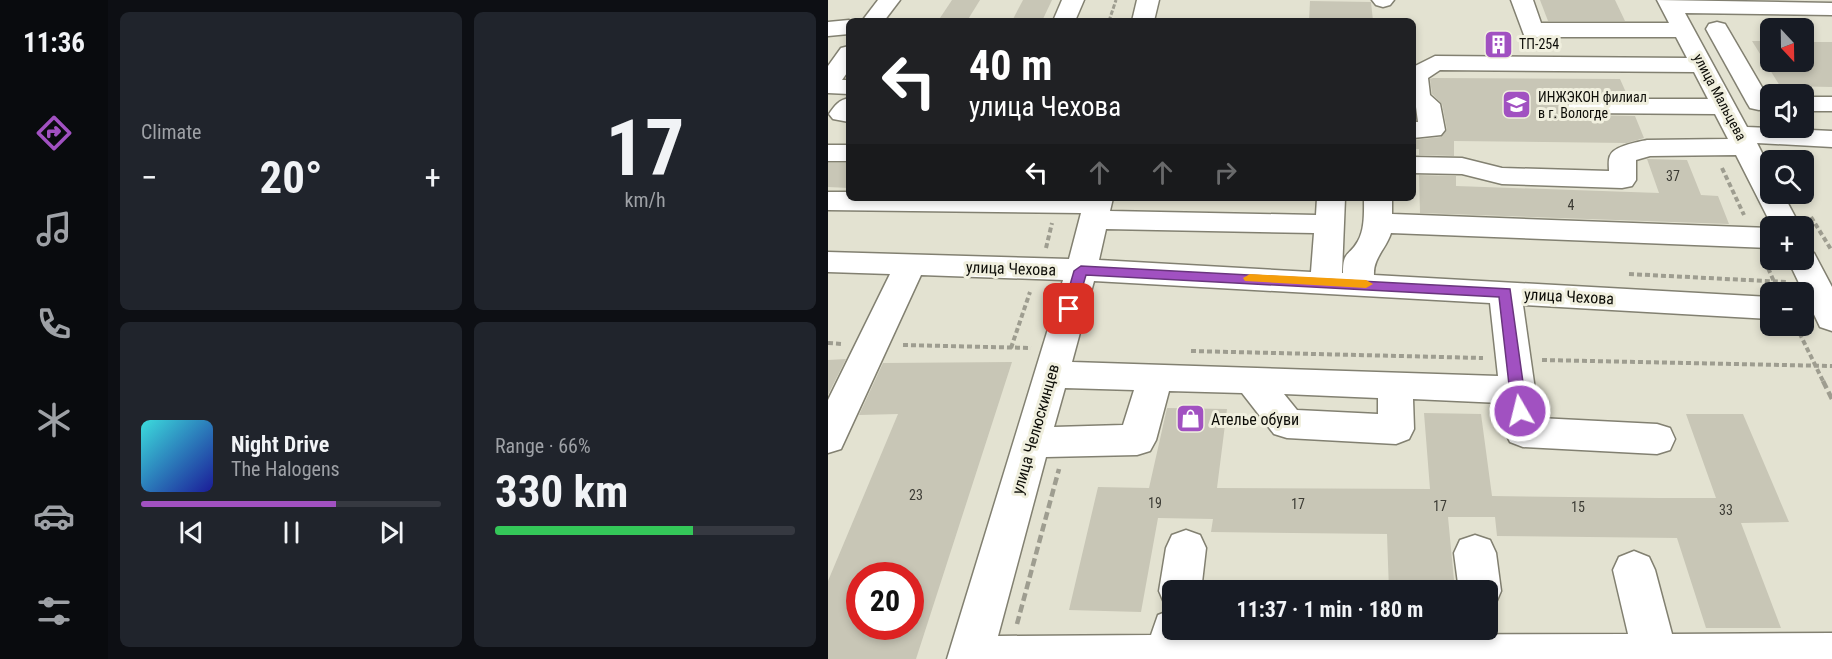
<!DOCTYPE html>
<html lang="en">
<head>
<meta charset="utf-8">
<style>
	:root { --surface:#171b24; --page:#20242c; --text:#f1f3f6; --muted:#9ea1a6; --line:#363941; --accent:#a151c1 }
	body { margin:0; font-family:"Roboto Condensed",sans-serif; background:var(--page); color:var(--text); height:100vh; display:flex; flex-direction:column; font-size:22px; white-space:nowrap }
	* { box-sizing:border-box; margin:0 }
	p { font-size:20px; color:var(--muted) }
	.icon { flex:none; width:33px; height:33px; fill:none; stroke:currentColor; stroke-width:2; stroke-linecap:round; stroke-linejoin:round }
	.map { position:relative; flex:1; overflow:hidden }
	.sheet { display:flex; flex-direction:column; gap:12px; padding:12px; background:#0d0f14; width:720px }
	.sheet>* { flex:none }
	.banner { position:absolute; left:18px; top:18px; width:570px; height:183px; border-radius:9px; box-shadow:0 3px 9px #0003; background:#202124; color:#fff; overflow:hidden }
	.needle { width:39px; rotate:158deg }
	.tools { position:absolute; left:932px; top:18px; display:grid; gap:12px }
	.tools a { display:grid; place-items:center; width:54px; height:54px; border-radius:9px; background:var(--surface); box-shadow:0 3px 9px #0003; font-size:30px }
	.speed { position:absolute; left:18px; top:562px; display:flex; gap:12px; font-size:30px; font-weight:700; text-align:center }
	.speed>* { display:grid; place-content:center; width:78px; height:78px; border-radius:50%; background:var(--surface); box-shadow:0 3px 9px #0003; line-height:1 }
	.speed .limit { border:9px solid #d22; background:#fff; color:#111 }
	.pin { position:absolute; display:grid; place-items:center; width:51px; height:51px; color:#fff; margin:-26px; border-radius:12px; box-shadow:0 3px 9px #0006 }
	.me { position:absolute; width:66px; margin:-33px; rotate:352deg; stroke-linejoin:round; filter:drop-shadow(0 0 4px #0008) }
	.turn { display:flex; align-items:center; gap:21px; height:126px; padding:0 24px; font-size:27px }
	.turn .icon { width:78px; height:78px; stroke-width:2.5 }
	.turn b { display:block; font-size:42px; line-height:51px }
	.lanes { display:flex; align-items:center; height:57px; padding:0 24px; background:#0003; justify-content:center; gap:30px; direction:ltr }
	.lanes .off { opacity:.35 }
	.big { font-size:45px; font-weight:700; line-height:1.1 }
	.sheet .tile { flex:1; display:flex; flex-direction:column; justify-content:center; gap:9px; min-width:0; padding:0 21px; border-radius:9px; background:var(--page) }
	.sheet .dial { align-items:center; gap:0 }
	.dial b { font-size:78px; line-height:1 }
	.song { display:flex; align-items:center; gap:18px }
	.cover { width:72px; height:72px; border-radius:9px; background:linear-gradient(135deg,hsl(180 70% 55%),hsl(240 70% 35%)) }
	.played { height:6px; border-radius:3px; background:linear-gradient(90deg,var(--accent) 65%,var(--line) 65%) }
	.keys { display:flex; justify-content:space-around; direction:ltr }
	.heat { display:flex; justify-content:space-between; align-items:center; font-size:33px; direction:ltr }
	.charge { height:9px; border-radius:4px; background:linear-gradient(90deg,#34c759 66%,var(--line) 0) }
	.sheet .tiles { flex:1; display:grid; gap:12px; grid-template-columns:repeat(2,1fr) }
	.trip { position:absolute; left:334px; top:580px; width:336px; height:60px; border-radius:9px; background:var(--surface); box-shadow:0 3px 9px #0003; font-weight:700; line-height:60px; text-align:center }
	main { display:flex; flex:1; min-height:0 }
	.tab-bar { display:flex; flex-direction:column; width:108px; justify-content:space-around; align-items:center; background:#090b0e; color:var(--muted) }
	.tab-bar .icon { width:42px; height:42px }
	.tab-bar .selected { color:var(--accent) }
	.tab-bar b { font-size:27px; color:var(--text) }
	.map>svg:first-child { display:block }
</style>
</head>
<body>
<main>
<nav class="tab-bar">
<b>11:36</b>
<svg class="icon selected" aria-label="directions" viewBox="0 0 24 24"><path d="M12 3l9 9-9 9-9-9zM9 14v-3h6M13 9l2 2-2 2"/></svg>
<svg class="icon" aria-label="music" viewBox="0 0 24 24"><path d="M9 18V5l10-2v13"/><circle cx="6" cy="18" r="3"/><circle cx="16" cy="16" r="3"/></svg>
<svg class="icon" aria-label="phone" viewBox="0 0 24 24"><path d="M5 4h4l2 5-3 2q2 4 5 5l2-3 5 2v4C11 20 4 13 5 4z"/></svg>
<svg class="icon" aria-label="climate" viewBox="0 0 24 24"><path d="M12 3v18M4 7l16 10M4 17L20 7"/></svg>
<svg class="icon" aria-label="car" viewBox="0 0 24 24"><path d="M5 17H2v-5l4-1 3-4h7l3 4 3 1v5h-3M9 17h6M6 11h13"/><circle cx="7" cy="17" r="2"/><circle cx="17" cy="17" r="2"/></svg>
<svg class="icon" aria-label="filters" viewBox="0 0 24 24"><path d="M4 7h16M4 17h16"/><circle cx="9" cy="7" r="2"/><circle cx="15" cy="17" r="2"/></svg>
</nav>
<section class="sheet">
<div class="tiles">
<div class="tile"><p>Climate</p>
<div class="heat"><a>−</a><b class="big">20°</b><a>+</a></div>
</div>
<div class="tile dial"><b>17</b><p>km/h</p></div>
<div class="tile">
<div class="song"><i class="cover"></i><div><b>Night Drive</b><p>The Halogens</p></div></div>
<div class="played"></div>
<div class="keys"><svg class="icon" aria-label="previous" viewBox="0 0 24 24"><path d="M18 5L8 12l10 7zM5 5v14"/></svg><svg class="icon" aria-label="pause" viewBox="0 0 24 24"><path d="M8 5v14M16 5v14"/></svg><svg class="icon" aria-label="next" viewBox="0 0 24 24"><path d="M6 5l10 7-10 7zM19 5v14"/></svg></div>
</div>
<div class="tile"><p>Range · 66%</p><b class="big">330 km</b><div class="charge"></div></div>
</div>
</section>
<div class="map">
<svg width="1004" height="659" viewBox="0 0 1004 659">
	<rect width="100%" height="100%" fill="#e3e2d1"/>
	<!-- building -->
	<g fill="#c8c6b6" fill-rule="evenodd">
		<polygon points="124,0 152,0 139,21 110,21"/>
		<polygon points="195,0 224,0 214,21 184,21"/>
		<polygon points="712,0 787,0 797,21 720,21"/>
		<polygon points="482,1 543,2 545,21 481,21"/>
		<polygon points="924,41 942,41 942,62 975,62 975,42 1004,42 1004,87 952,86"/>
		<polygon points="605,78 792,79 800,97 752,97 741,100 738,107 743,113 752,115 807,116 816,138 799,143 626,141 626,156 591,155 591,149 585,149 585,140 613,137 619,130 614,104 604,94 602,79"/>
		<polygon points="819,159 859,160 873,195 890,196 901,224 592,213 591,175 628,176 628,186 831,193"/>
		<polygon points="0,163 21,163 21,188 0,187"/>
		<polygon points="18,359 0,395 0,360"/>
		<path d="M184,362L88,659H0V581L70,414L31,415L55,363ZM32,576H82V627H32Z"/>
		<polygon points="339,408 399,409 389,488 602,489 596,413 653,414 664,496 831,498 888,498 858,414 915,414 961,522 913,523 953,628 878,628 849,538 669,536 667,517 620,517 627,591 561,591 559,534 383,532 385,519 330,518 313,612 241,610 270,487 321,488"/>
	</g>
	<g fill="none" stroke-linecap="round" stroke-linejoin="round">
		<defs>
			<g id="minor">
				<polygon points="50,0 72,0 56,21 34,21"/>
				<polygon points="234,0 256,0 247,21 225,21"/>
				<polygon points="309,0 331,0 326,21 304,21"/>
				<polygon points="544,0 566,0 562,5 555,7 548,5"/>
				<path d="M683,0H705L713,23H841L829,0L1004,3V15L857,13L919,127L1004,131V147L929,143L942,169V194H955L972,226H944L908,155L822,156L808,160V180L804,186L794,188L674,184L634,174L585,173V157L634,158L674,168L781,171C781,167 780,160 782,156C785,146 810,142 819,140L900,139L887,114L752,113L743,111L740,106L743,101L752,99H880L866,72L612,70L600,78L602,95L612,104L617,130L613,135L585,138V122H590L588,107L585,105V67L607,56L859,58L848,37H704L696,35Z"/>
				<polygon points="21,20 23,21 21,21 21,34 0,36 0,22"/>
				<polygon points="889,22 897,24 900,29 942,101 940,108 931,110 922,108 919,103 878,29 881,24"/>
				<polygon points="21,46 21,70 14,80 21,80 21,94 0,93 0,66 13,48"/>
				<rect x="975" y="97" width="29" height="14"/>
				<path d="M21,98V122L5,119L1,114C7,105 11,100 21,98Z"/>
				<rect x="0" y="145" width="21" height="16"/>
				<path d="M0,192H21V198H285L282,211L488,215L489,198H517L514,273H515C515,250 521,257 530,241C537,229 536,211 536,198H564V214L942,228V248L563,233C558,249 545,258 546,275L942,297V319L695,305L711,418L829,424L842,428L847,439L842,450L829,454L695,447L682,442L677,432L673,403L585,399L586,429L581,439L568,444L459,438L446,434L414,393L341,391L328,440L322,451L309,455L218,457L170,636L323,635L330,615L345,609V630H368L367,635L800,634L785,570L791,557L806,551L821,557L827,570L844,634L1004,633V659H119L235,280L93,275L13,449L0,453V400L62,274L0,272V252L241,259L253,213L0,210ZM278,229L486,233L483,272L271,260ZM266,281L662,303L670,376L244,362ZM237,388L306,390L295,425L226,427ZM456,394L550,398V414L469,410Z"/>
				<polygon points="975,250 986,253 1004,287 1004,331 992,327 960,260 975,260"/>
				<polygon points="358,530 372,535 378,548 373,591 345,591 345,608 337,605 331,591 338,548 344,535"/>
				<polygon points="647,535 662,540 668,553 673,591 667,605 660,608 660,591 631,591 626,553 632,540"/>
			</g>
		</defs>
		<!-- minor casing -->
		<use href="#minor" stroke="#828071" stroke-width="3"/>
		<!-- path-far2 -->
		<polyline stroke="#9e9d90" stroke-width="3" stroke-dasharray="4.5 2" stroke-linecap="butt" points="281,21 288,0"/>
		<!-- path-far1 -->
		<g stroke="#9e9d90" stroke-width="4" stroke-dasharray="5 3" stroke-linecap="butt">
			<polyline points="894,168 916,215"/>
			<polyline points="983,217 1004,251"/>
			<polyline points="218,248 224,223"/>
			<polyline points="937,261 947,284"/>
			<polyline points="801,274 958,282"/>
			<polyline points="968,326 996,383"/>
			<polyline points="0,343 14,344"/>
			<polyline points="75,345 203,348"/>
			<polyline points="183,348 202,292"/>
			<polyline points="363,351 655,358"/>
			<polyline points="714,360 1004,366"/>
		</g>
		<!-- path -->
		<g stroke="#9e9d90" stroke-width="4.5" stroke-dasharray="8 4" stroke-linecap="butt">
			<polyline points="995,381 1004,399"/>
			<polyline points="189,624 231,469"/>
		</g>
		<!-- minor -->
		<use href="#minor" fill="#fff" fill-rule="evenodd"/>
	</g>
	<!-- route -->
	<polygon fill="#a151c1" stroke="#69357d" stroke-width="1.5" points="253,266 682,289 699,411 697,415 687,415 684,411 671,297 258,275 248,309 241,314 235,309 246,271"/>
	<!-- slow -->
	<polygon fill="#f59e0b" points="422,274 538,280 545,284 538,288 417,281 415,278"/>
	<!-- icons -->
	<defs>
		<symbol id="building-square" viewBox="-11 -11 22 22"><rect x="-9" y="-9" width="18" height="18" rx="4" fill="#a151c1" stroke="#f0efde"/><path d="M-4-6H4V6H1V3H-1V6H-4ZM-2.5-4.3h1.7v1.8h-1.7ZM.8-4.3h1.7v1.8H.8ZM-2.5-1h1.7V.8h-1.7ZM.8-1h1.7V.8H.8Z" fill="#fff"/></symbol>
		<symbol id="university-square" viewBox="-11 -11 22 22"><rect x="-9" y="-9" width="18" height="18" rx="4" fill="#a151c1" stroke="#f0efde"/><path d="M0-5L7-2L0 1L-7-2ZM-4 1L0 2.5L4 1V4Q0 6-4 4Z" fill="#fff"/></symbol>
		<symbol id="shop-square" viewBox="-11 -11 22 22"><rect x="-9" y="-9" width="18" height="18" rx="4" fill="#a151c1" stroke="#f0efde"/><path d="M-5-2.5h2.3a2.7 3.5 0 0 1 5.4 0H5L5.5 6h-11ZM-1.5-2.5h3a1.5 2.3 0 0 0-3 0Z" fill="#fff"/></symbol>
	</defs>
	<g fill-rule="evenodd">
		<use href="#building-square" x="654" y="28" width="33" height="33"/>
		<use href="#university-square" x="672" y="88" width="33" height="33"/>
		<use href="#shop-square" x="346" y="402" width="33" height="33"/>
	</g>
	<g text-anchor="middle" stroke-width="6" stroke-linejoin="round" paint-order="stroke">
		<!-- far-poi labels -->
		<g font-size="14" fill="#0d0d08" stroke="#f0efde" text-anchor="start">
			<text x="691" y="49">ТП-254</text>
			<text x="710" y="102">ИНЖЭКОН филиал<tspan x="710" dy="16">в г. Вологде</tspan></text>
		</g>
		<!-- far-street labels -->
		<g font-size="14" fill="#0d0d08" stroke="#f0efde">
			<text transform="translate(892 97) rotate(62)" y="5">улица Мальцева</text>
		</g>
		<!-- number labels -->
		<g font-size="14" fill="#3c3b34">
			<text x="845" y="181">37</text>
			<text x="743" y="210">4</text>
			<text x="88" y="500">23</text>
			<text x="327" y="508">19</text>
			<text x="470" y="509">17</text>
			<text x="612" y="511">17</text>
			<text x="750" y="512">15</text>
			<text x="898" y="515">33</text>
		</g>
		<!-- street labels -->
		<g font-size="16" fill="#0d0d08" stroke="#f0efde">
			<text transform="translate(183 268) rotate(2)" y="6">улица Чехова</text>
			<text transform="translate(741 296) rotate(3)" y="6">улица Чехова</text>
			<text transform="translate(207 429) rotate(-74)" y="6">улица Челюскинцев</text>
		</g>
		<!-- poi labels -->
		<g font-size="16" fill="#0d0d08" stroke="#f0efde" text-anchor="start">
			<text x="383" y="425">Ателье обуви</text>
		</g>
	</g>
</svg>
<div class="tools">
<a><svg class="needle" viewBox="-14 -14 28 28"><path d="M0-13l5 13h-10z" fill="#e53935"/><path d="M0 13l5-13h-10z" fill="#9ea1a6"/></svg></a>
<a><svg class="icon" aria-label="sound" viewBox="0 0 24 24"><path d="M4 9h4l5-4v14l-5-4H4zM17 9q2 3 0 6"/></svg></a>
<a><svg class="icon" aria-label="search" viewBox="0 0 24 24"><circle cx="10" cy="10" r="6"/><path d="M15 15l6 6"/></svg></a>
<a>+</a>
<a>−</a>
</div>
<div class="speed"><div class="limit">20</div></div>
<div class="pin" style="left:241px;top:309px;background:#d93025"><svg class="icon" aria-label="arrive" viewBox="0 0 24 24"><path d="M6 21V4h12l-3 4 3 4H6"/></svg></div>
<svg class="me" style="left:692px;top:411px" viewBox="-20 -20 40 40"><circle r="17" fill="#a151c1" stroke="#fff" stroke-width="3"/><path d="M0-11L8 9 0 5-8 9z" fill="#fff"/></svg>
<div class="trip">11:37 · 1 min · 180 m</div>
<div class="banner">
<div class="turn"><svg class="icon" aria-label="left" viewBox="0 0 24 24"><path d="M17 20v-9H6M10 6l-5 5 5 5"/></svg><div><b>40 m</b>улица Чехова</div></div>
<div class="lanes"><svg class="icon" aria-label="left" viewBox="0 0 24 24"><path d="M17 20v-9H6M10 6l-5 5 5 5"/></svg><svg class="icon off" aria-label="ahead" viewBox="0 0 24 24"><path d="M12 20V5M6 11l6-6 6 6"/></svg><svg class="icon off" aria-label="ahead" viewBox="0 0 24 24"><path d="M12 20V5M6 11l6-6 6 6"/></svg><svg class="icon off" aria-label="right" viewBox="0 0 24 24"><path d="M7 20v-9h11M14 6l5 5-5 5"/></svg></div>
</div>
</div>
</main>
</body>
</html>
